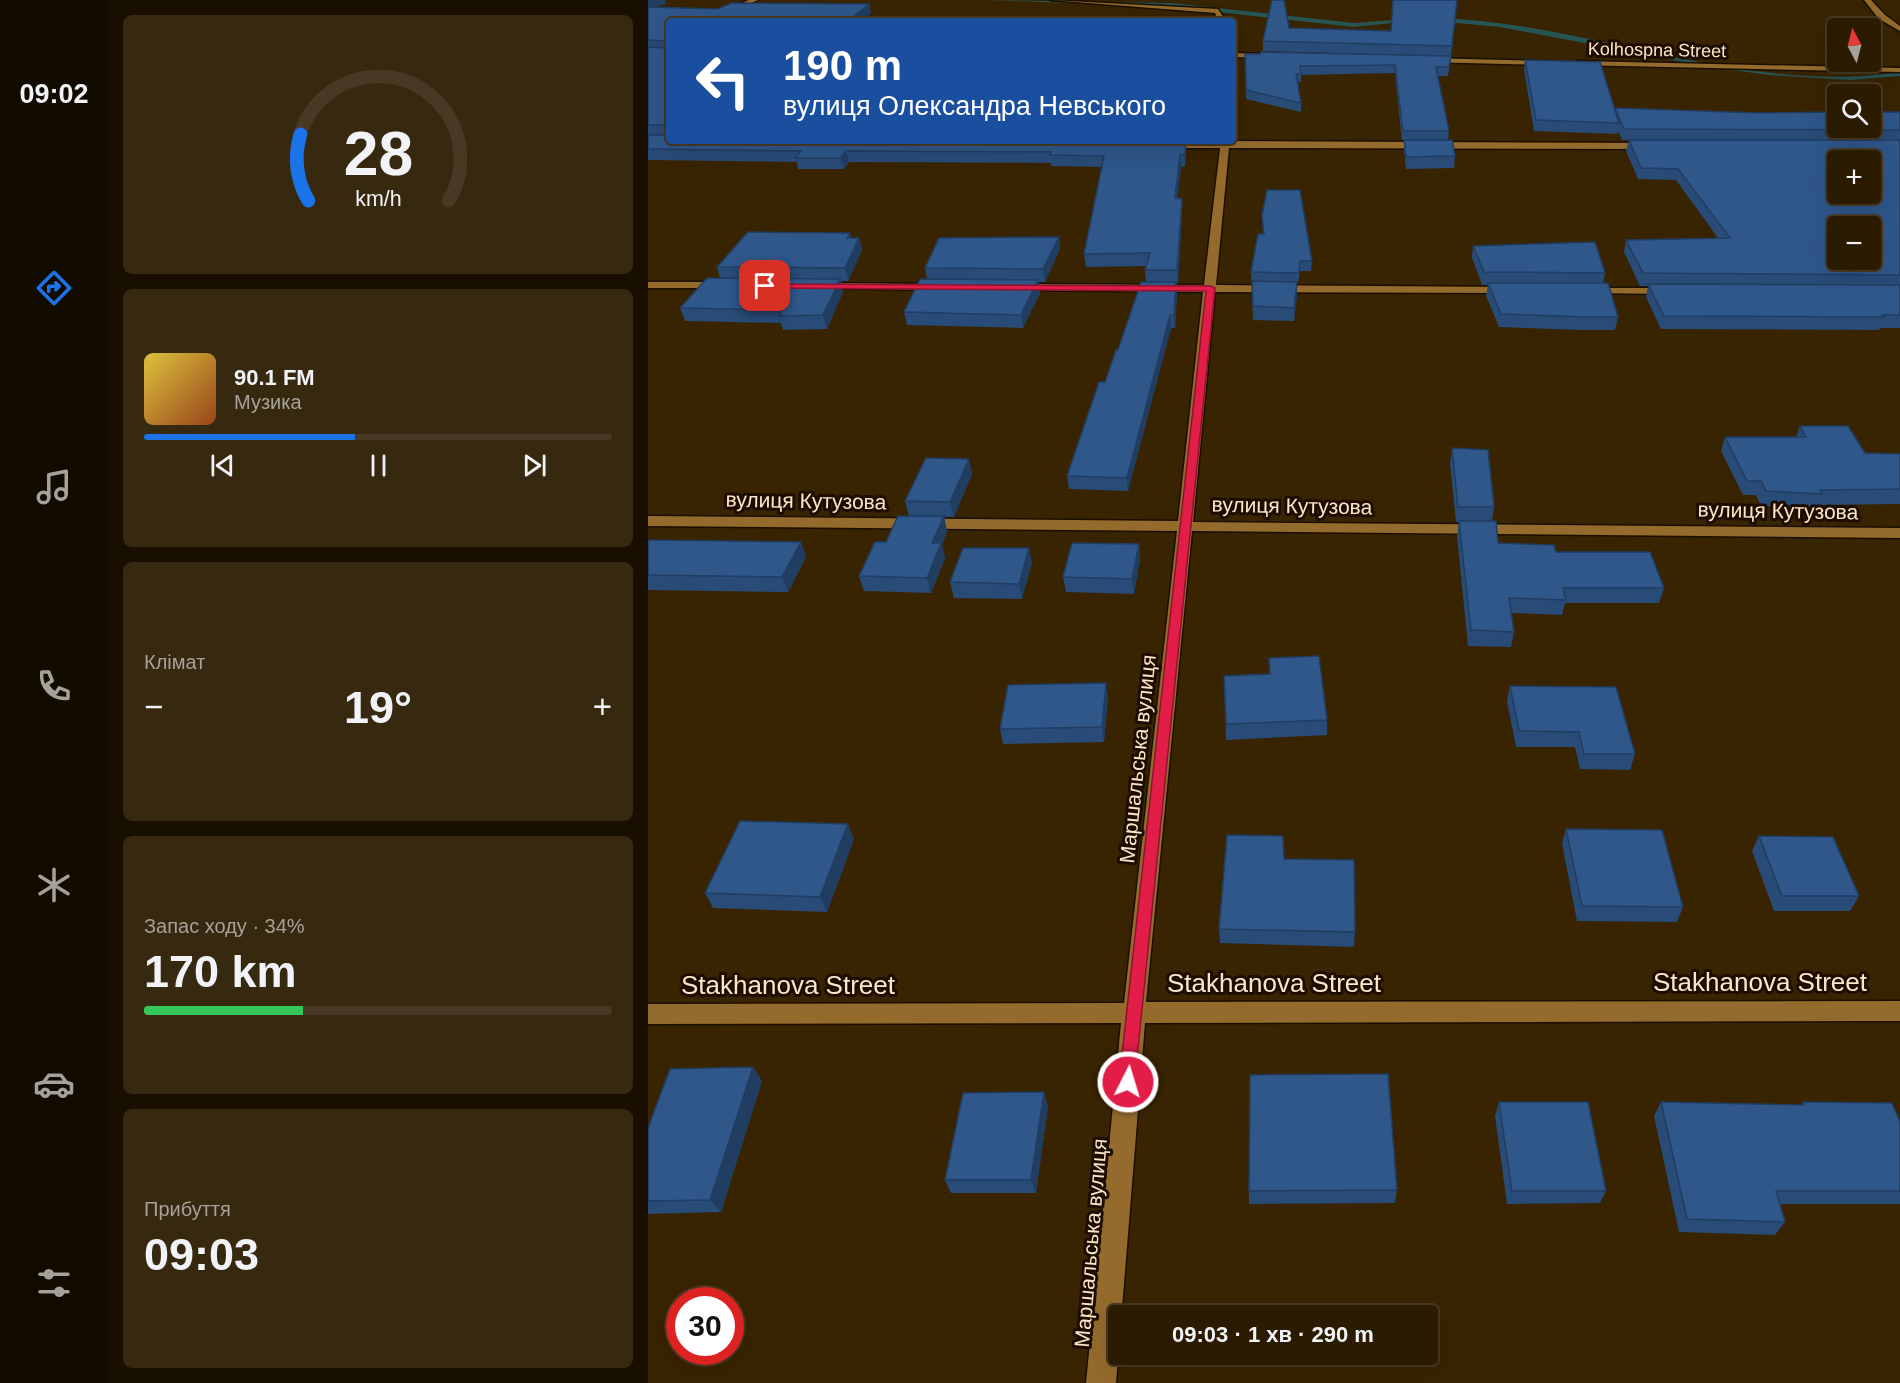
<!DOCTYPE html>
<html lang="uk">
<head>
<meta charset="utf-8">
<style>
	:root { --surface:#2b1b01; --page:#372810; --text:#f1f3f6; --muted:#a6a199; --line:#473923; --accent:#1a73e8 }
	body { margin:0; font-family:Arial,sans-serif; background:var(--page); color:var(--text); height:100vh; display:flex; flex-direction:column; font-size:22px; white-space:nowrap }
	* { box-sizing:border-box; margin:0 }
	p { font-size:20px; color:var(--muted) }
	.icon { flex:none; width:33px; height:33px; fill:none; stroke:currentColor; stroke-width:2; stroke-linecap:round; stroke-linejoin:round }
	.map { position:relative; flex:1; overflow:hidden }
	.drawer { display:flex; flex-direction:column; gap:15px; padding:15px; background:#180f01; width:540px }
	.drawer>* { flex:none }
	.banner { position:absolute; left:18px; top:18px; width:570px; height:126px; border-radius:6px; box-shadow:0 6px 24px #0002,0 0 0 2px var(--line); background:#1a4fa0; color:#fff; overflow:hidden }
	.needle { width:39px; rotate:353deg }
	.controls { position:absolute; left:1179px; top:18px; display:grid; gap:12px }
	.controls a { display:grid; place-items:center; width:54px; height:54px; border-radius:6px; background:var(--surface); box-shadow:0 6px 24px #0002,0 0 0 2px var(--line); font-size:30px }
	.speed { position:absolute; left:18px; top:1287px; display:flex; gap:12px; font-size:30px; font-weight:700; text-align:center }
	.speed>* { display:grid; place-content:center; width:78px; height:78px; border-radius:50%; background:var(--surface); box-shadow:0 6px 24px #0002,0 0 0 2px var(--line); line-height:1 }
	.speed .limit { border:9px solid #d22; background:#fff; color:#111 }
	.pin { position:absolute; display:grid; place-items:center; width:51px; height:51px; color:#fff; margin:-26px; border-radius:12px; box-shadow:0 3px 9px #0006 }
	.me { position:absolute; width:66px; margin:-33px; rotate:5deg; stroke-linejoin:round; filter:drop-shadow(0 0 4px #0008) }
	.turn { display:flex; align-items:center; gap:21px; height:126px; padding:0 18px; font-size:27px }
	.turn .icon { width:78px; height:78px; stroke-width:2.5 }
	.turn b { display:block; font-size:42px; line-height:51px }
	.big { font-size:45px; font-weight:800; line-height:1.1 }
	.drawer .tile { flex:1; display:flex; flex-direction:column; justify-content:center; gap:9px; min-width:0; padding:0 21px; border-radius:9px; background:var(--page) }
	.drawer .dial { align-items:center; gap:0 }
	.dial svg { height:156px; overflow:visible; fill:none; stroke:var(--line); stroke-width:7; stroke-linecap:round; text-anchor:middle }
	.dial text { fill:var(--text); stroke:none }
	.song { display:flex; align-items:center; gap:18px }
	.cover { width:72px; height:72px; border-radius:9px; background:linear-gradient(135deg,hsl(50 70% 55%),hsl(20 70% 35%)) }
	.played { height:6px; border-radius:3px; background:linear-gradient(90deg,var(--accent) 45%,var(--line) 45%) }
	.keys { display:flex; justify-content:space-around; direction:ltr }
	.heat { display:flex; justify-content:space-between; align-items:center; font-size:33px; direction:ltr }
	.charge { height:9px; border-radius:4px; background:linear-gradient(90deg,#34c759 34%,var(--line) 0) }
	.trip { position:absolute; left:460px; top:1305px; width:330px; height:60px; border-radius:6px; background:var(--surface); box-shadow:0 6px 24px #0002,0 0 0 2px var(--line); font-weight:800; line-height:60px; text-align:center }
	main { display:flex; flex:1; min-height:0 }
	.dock { display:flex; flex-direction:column; width:108px; justify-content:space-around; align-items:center; background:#110b00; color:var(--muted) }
	.dock .icon { width:42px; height:42px }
	.dock .selected { color:var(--accent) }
	.dock b { font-size:27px; color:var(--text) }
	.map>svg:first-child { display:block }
</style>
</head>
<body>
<main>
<nav class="dock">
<b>09:02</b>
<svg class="icon selected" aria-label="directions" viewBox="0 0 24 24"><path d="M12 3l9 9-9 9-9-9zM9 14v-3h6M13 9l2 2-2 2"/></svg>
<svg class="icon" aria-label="music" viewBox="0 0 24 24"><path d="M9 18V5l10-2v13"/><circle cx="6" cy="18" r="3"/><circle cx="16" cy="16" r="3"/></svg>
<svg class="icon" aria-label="phone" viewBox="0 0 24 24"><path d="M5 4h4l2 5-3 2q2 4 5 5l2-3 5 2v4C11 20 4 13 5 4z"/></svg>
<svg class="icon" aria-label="climate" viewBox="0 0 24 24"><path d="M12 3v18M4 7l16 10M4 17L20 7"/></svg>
<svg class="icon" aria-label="car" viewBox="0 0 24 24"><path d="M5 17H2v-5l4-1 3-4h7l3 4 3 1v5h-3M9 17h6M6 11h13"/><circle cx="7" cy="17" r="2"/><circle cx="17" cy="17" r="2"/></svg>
<svg class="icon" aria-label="filters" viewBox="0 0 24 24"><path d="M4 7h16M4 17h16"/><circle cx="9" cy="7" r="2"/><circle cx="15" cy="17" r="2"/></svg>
</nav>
<section class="drawer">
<div class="tile dial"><svg viewBox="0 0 100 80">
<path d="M14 69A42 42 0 1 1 86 69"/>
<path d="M14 69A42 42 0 0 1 10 35" stroke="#1a73e8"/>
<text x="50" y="56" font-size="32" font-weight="700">28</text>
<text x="50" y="72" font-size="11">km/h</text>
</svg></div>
<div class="tile">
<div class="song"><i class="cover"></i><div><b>90.1 FM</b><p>Музика</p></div></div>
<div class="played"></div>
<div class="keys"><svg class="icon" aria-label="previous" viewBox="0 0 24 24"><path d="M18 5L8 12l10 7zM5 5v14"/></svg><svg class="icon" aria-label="pause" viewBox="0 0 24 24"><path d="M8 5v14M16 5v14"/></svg><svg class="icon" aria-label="next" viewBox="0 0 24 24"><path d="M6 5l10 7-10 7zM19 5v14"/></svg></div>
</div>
<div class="tile"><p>Клімат</p>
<div class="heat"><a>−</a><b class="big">19°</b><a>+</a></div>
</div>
<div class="tile"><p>Запас ходу · 34%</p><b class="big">170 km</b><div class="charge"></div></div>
<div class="tile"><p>Прибуття</p><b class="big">09:03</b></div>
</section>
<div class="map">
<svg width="1252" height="1383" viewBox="0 0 1252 1383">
	<rect width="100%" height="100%" fill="#392401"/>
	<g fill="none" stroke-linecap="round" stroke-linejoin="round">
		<!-- stream -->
		<g fill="#265555" fill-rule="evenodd">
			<polygon points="340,0 524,3 706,23 760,19 763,21 706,27 524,7"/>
			<path d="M788,18C941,22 1097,96 1252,72V76L1202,80L1122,75L1062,67L852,27L786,21Z"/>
		</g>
		<defs>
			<g id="street">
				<polygon points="101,0 110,0 79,14 72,12"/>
				<polygon points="402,0 570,9 578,21 570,21 567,13"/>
				<polygon points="1216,0 1223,0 1237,15 1252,26 1252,31 1231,19"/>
				<polygon points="585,53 619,54 623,56 619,58 585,57"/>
				<polygon points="779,58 901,61 905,63 901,65 776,62"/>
				<polygon points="929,61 1252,68 1252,72 926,65"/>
				<polygon points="572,141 1003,143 1008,146 1003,149 581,148 568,285 862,287 868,290 862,293 567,292 545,522 1252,528 1252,538 544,531 498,1002 1252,1001 1252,1021 497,1023 468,1383 438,1383 473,1023 0,1024 0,1004 476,1003 529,531 0,526 0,516 530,521 555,292 368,290 362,287 368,284 556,285 572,148 515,148 510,145 515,142"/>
				<polygon points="0,282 76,282 82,285 76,288 0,288"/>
				<polygon points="170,283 292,284 298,287 292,290 166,288 164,286"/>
				<polygon points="938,288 1021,288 1027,291 1021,294 934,293 932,291"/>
			</g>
		</defs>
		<!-- street casing -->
		<use href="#street" stroke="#1b0f00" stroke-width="3"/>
		<!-- street -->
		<use href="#street" fill="#946b2c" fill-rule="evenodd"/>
	</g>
	<!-- wall -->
	<g fill="#284b77">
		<polygon points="0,0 18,4 3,7 69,9 221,4 223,13 21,21 21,141 538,141 537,166 533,167 529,198 534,199 534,211 530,283 528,283 529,294 527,328 523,328 480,491 421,489 419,476 498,282 497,270 498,266 438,267 436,254 454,167 403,166 403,163 201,162 196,169 150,169 149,162 0,160"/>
		<polygon points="809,0 803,56 615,51 615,41 641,28 743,31"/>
		<polygon points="597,54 803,56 800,76 790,76 801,131 800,140 807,156 806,168 758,169 756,151 756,140 754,140 747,73 653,75 653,82 650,82 653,103 653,112 598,99"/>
		<polygon points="877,60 966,108 1111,113 1252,112 1252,328 1232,328 1231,330 1013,329 998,297 1000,286 992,286 976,252 978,240 1070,238 1028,180 990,179 978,151 981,140 974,140 970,131 969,134 886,131 876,70"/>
		<polygon points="614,215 664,261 663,271 652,271 650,283 649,283 649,295 646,321 605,320 603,272 615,234"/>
		<polygon points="202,233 203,238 211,238 214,250 200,281 193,281 195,292 179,329 135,330 133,323 37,321 32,308 72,278 69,267"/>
		<polygon points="411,237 412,249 397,282 390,282 392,293 375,328 259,325 256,312 279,279 277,268"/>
		<polygon points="825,246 957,273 955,283 970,317 967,330 933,330 851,327 838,296 840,285 834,285 824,258"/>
		<polygon points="1152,426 1217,453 1252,454 1252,504 1170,505 1168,508 1113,506 1108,495 1095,495 1073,451 1077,437 1148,437"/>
		<polygon points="804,448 846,507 844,521 850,543 908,552 1016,588 1011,603 917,603 914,615 863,613 866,632 863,647 820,646 809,536 811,522 808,522 802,463"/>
		<polygon points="321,459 324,474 306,517 296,517 299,531 294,545 297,558 283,593 216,591 211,576 238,542 261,516 257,501"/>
		<polygon points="0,540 153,542 158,557 140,592 0,590"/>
		<polygon points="491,544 492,559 486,594 418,592 415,577"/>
		<polygon points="384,563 374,599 306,598 302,582"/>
		<polygon points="621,658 679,720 679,735 578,740 576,676 621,674"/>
		<polygon points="862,686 987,754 982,770 932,769 927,747 868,747 859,701"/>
		<polygon points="460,698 456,742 355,744 352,729"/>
		<polygon points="918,829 1035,907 1029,922 929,921 914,844"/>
		<polygon points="1111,836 1211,896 1202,911 1126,911 1104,851"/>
		<polygon points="206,839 179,912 65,908 57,893"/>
		<polygon points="636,859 707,932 706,947 572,943 571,929"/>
		<polygon points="114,1081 73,1212 0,1214 0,1128"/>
		<polygon points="851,1102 958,1191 952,1203 859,1204 847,1116"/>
		<polygon points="1013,1102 1153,1105 1155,1102 1252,1122 1252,1204 1131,1204 1137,1222 1127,1235 1031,1232 1006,1116"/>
		<polygon points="400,1106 388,1193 303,1193 297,1180"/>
		<polygon points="749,1190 747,1203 601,1204 601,1191"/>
	</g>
	<!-- shaded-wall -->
	<g fill="#213d61">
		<polygon points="0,0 17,0 18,4 0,8"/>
		<polygon points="221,4 223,13 214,21 201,20"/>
		<polygon points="538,141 538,151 537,166 537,155"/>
		<polygon points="198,151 201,162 196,169 193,158"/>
		<polygon points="532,155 533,167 528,209 527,198"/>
		<polygon points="534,199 534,211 530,283 529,270"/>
		<polygon points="411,237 412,249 397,282 395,269"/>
		<polygon points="211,238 214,250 200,281 197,268"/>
		<polygon points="192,279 195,292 179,329 175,315"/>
		<polygon points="390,280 392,293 375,328 373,315"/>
		<polygon points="528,282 529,294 527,328 526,316"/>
		<polygon points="649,282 649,295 646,321 646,308"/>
		<polygon points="522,315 523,328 480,491 479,478"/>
		<polygon points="321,459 324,474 306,517 302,502"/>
		<polygon points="296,516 299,531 294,545 297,558 283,593 279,578 284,543"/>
		<polygon points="153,542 158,557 140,592 134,577"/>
		<polygon points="491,544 492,559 486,594 484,579"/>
		<polygon points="381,548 384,563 374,599 371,584"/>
		<polygon points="458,683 460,698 456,742 454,727"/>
		<polygon points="200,824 206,839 179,912 172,897"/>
		<polygon points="105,1067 114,1081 73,1212 62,1200"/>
		<polygon points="396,1092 400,1106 388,1193 383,1180"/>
	</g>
	<!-- building -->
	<g fill="#2f578a" stroke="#213d61" stroke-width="1.5" fill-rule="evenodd">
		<polygon points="624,0 636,0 641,28 743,31 745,0 809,0 804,46 615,41"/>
		<polygon points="84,3 221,4 201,20 237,21 21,21 21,128 20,128 17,125 0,125 0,47 18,48 19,41 0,40 0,7 69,9"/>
		<polygon points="613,52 803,56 801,67 788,67 801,131 755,131 747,65 652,66 653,74 648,74 653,103 598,90 597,54 612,54"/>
		<polygon points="877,60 952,62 971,123 888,120"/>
		<polygon points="967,108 1111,113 1190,112 1190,128 1222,128 1222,112 1252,112 1252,130 976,129"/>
		<polygon points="0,135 21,135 21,141 538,141 537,155 532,155 527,198 534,199 529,270 497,270 502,253 436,254 456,156 402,155 403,152 198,151 193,158 147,158 153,151 0,149"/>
		<polygon points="756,140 804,140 807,156 758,157"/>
		<path d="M981,140H1252V275L995,273L978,240L1082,238L1030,169L993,168ZM1190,160H1222V194H1190ZM1190,226H1222V260H1190Z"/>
		<polygon points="619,190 652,190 664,261 652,261 651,273 603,272 610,234 616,234 614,215"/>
		<polygon points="100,232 202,233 199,238 211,238 197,268 69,267"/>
		<polygon points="411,237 395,269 277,268 291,238"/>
		<polygon points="947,242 957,273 836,272 825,246"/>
		<polygon points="59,278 192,279 175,315 131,316 134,310 32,308"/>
		<polygon points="272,279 390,280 373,315 256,312"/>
		<polygon points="604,281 649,282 646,308 605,306"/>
		<polygon points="493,282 528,282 526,316 522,315 479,478 419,476 451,382 457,382 468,350 470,350"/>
		<polygon points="840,283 960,283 970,317 935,317 853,314"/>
		<polygon points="1000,284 1252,285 1252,315 1234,315 1236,317 1016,316"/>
		<polygon points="1152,426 1200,426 1217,453 1252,454 1252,489 1172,490 1174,494 1118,491 1113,481 1099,481 1077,437 1158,437"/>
		<polygon points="804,448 840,450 846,507 810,507"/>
		<polygon points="278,458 321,459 302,502 257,501"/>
		<polygon points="250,516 296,516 284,543 293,543 279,578 211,576 227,542 238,542"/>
		<polygon points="811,521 848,521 850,543 906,545 908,552 1002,552 1016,588 915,588 918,600 861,598 866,632 823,630"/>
		<polygon points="0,540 153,542 134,577 0,575"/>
		<polygon points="424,543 491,544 484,579 415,577"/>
		<polygon points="315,548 381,548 371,584 302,582"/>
		<polygon points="671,656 679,720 578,724 576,676 622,674 621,658"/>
		<polygon points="458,683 454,727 352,729 360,685"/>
		<polygon points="862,686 968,687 987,754 936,754 931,732 871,731"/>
		<polygon points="92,821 200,824 172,897 57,893"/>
		<polygon points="918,829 1014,830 1035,907 934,906"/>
		<polygon points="579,835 635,836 636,859 706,860 707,932 571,929"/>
		<polygon points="1111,836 1185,837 1211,896 1134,896"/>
		<polygon points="105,1067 62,1200 0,1201 0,1128 22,1069"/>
		<polygon points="740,1074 749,1190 601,1191 602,1075"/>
		<polygon points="396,1092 383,1180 297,1180 315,1093"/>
		<polygon points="851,1102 940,1102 958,1191 864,1191"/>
		<polygon points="1013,1102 1156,1105 1155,1102 1244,1103 1252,1122 1252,1191 1128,1191 1137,1222 1039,1219"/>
	</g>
	<!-- route -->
	<polygon fill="#e11d48" stroke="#92132f" stroke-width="1.5" points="114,284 563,286 567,288 486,1088 480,1090 473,1088 471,1082 558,291 117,288 114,287"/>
	<g text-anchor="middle" stroke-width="6" stroke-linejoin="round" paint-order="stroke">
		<!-- far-street labels -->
		<g font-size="18" fill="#fce6c7" stroke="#1d0d00">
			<text transform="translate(1009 50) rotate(1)" y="6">Kolhospna Street</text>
		</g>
		<!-- street labels -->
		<g font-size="21" fill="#fce6c7" stroke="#1d0d00">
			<text transform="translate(158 501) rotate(1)" y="7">вулиця Кутузова</text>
			<text transform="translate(644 506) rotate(1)" y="7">вулиця Кутузова</text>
			<text transform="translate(1130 511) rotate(1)" y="7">вулиця Кутузова</text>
			<text transform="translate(490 759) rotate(-84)" y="7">Маршальська вулиця</text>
			<text transform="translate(443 1243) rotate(-85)" y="7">Маршальська вулиця</text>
		</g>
		<!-- near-street labels -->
		<g font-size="26" fill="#fce6c7" stroke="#1d0d00">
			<text x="1112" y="991">Stakhanova Street</text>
			<text x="626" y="992">Stakhanova Street</text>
			<text x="140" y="994">Stakhanova Street</text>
		</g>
	</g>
</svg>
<div class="controls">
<a><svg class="needle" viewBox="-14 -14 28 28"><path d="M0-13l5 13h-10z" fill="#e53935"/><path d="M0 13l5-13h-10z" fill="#a6a199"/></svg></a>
<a><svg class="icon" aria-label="search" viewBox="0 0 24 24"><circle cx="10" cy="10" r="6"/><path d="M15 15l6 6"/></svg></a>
<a>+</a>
<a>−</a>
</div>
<div class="speed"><div class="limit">30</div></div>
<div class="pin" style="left:117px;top:286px;background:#d93025"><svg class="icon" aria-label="arrive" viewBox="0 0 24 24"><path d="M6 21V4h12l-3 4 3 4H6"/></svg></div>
<svg class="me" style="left:480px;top:1082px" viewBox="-20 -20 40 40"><circle r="17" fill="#e11d48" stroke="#fff" stroke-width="3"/><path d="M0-11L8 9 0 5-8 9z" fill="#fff"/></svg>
<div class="trip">09:03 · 1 хв · 290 m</div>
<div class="banner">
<div class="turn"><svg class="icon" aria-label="left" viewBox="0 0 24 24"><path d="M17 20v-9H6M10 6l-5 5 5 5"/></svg><div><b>190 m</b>вулиця Олександра Невського</div></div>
</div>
</div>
</main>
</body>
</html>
